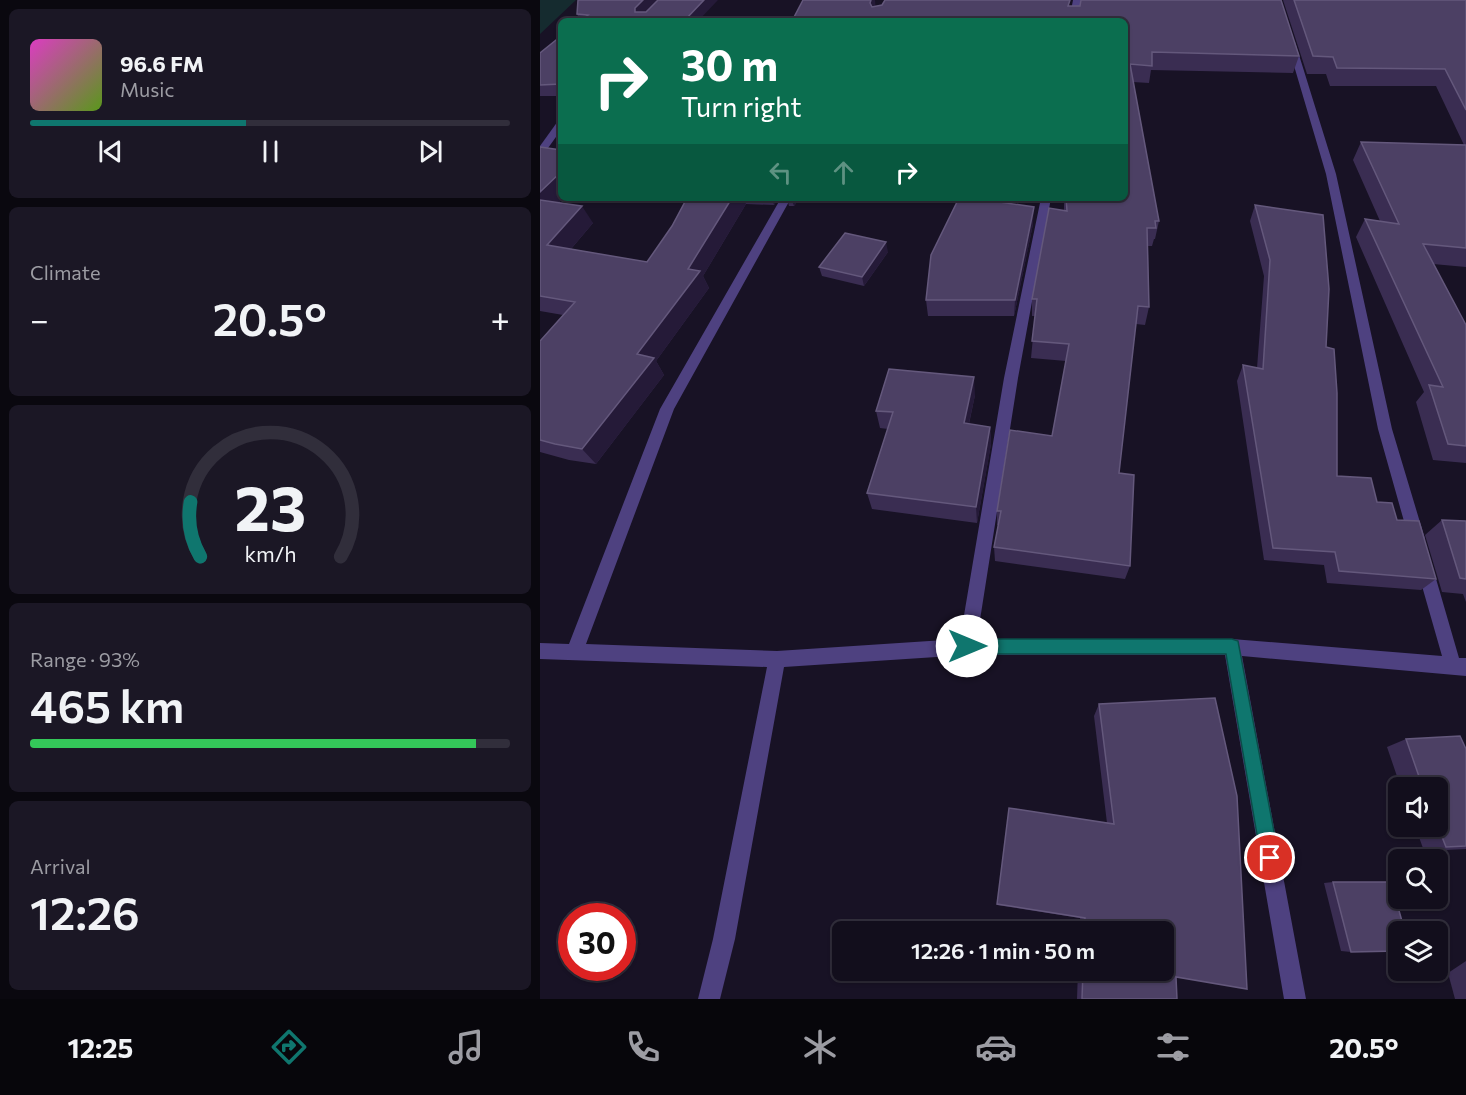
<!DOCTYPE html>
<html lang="en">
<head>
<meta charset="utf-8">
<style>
	:root { --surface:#120e1c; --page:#1b1725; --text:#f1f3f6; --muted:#9c9ca3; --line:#312e3b; --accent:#0f766e }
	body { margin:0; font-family:Commissioner,sans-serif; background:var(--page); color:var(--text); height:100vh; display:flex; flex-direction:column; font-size:22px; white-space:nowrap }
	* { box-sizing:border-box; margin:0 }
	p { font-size:20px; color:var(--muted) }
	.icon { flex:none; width:33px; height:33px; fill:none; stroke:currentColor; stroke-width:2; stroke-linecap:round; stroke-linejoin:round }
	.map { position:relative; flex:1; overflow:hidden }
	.details { display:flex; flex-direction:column; gap:9px; padding:9px; background:#0a080f; width:540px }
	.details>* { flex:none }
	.top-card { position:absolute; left:18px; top:18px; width:570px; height:183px; border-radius:9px; box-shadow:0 2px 4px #0004,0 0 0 2px var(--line); background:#0b6e4f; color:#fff; overflow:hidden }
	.controls { position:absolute; left:848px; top:777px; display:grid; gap:12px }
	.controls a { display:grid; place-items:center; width:60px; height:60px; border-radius:9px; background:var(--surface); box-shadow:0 2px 4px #0004,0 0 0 2px var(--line); font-size:30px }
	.speed { position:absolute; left:18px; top:903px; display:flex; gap:12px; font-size:30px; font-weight:700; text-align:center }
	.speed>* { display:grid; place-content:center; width:78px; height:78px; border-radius:50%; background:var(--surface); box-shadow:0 2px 4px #0004,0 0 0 2px var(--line); line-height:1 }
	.speed .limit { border:9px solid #d22; background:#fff; color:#111 }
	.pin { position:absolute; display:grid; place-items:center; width:51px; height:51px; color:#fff; margin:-26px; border:3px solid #fff; border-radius:50%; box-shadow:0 2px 6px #0007 }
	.me { position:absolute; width:66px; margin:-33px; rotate:90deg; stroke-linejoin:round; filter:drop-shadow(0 0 4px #0008) }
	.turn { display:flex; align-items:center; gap:21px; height:126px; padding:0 24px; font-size:27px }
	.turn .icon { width:78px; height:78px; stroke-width:2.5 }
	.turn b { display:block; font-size:42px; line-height:51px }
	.lanes { display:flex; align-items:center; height:57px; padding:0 24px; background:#0003; justify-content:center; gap:30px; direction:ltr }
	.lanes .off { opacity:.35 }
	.big { font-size:45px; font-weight:600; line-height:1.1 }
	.details .tile { flex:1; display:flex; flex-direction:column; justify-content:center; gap:9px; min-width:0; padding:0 21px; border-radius:9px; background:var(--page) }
	.details .dial { align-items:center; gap:0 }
	.dial svg { height:156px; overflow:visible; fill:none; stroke:var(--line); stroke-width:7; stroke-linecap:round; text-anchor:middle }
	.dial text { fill:var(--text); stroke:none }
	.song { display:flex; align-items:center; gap:18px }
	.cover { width:72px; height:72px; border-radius:9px; background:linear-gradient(135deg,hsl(310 70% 55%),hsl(90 70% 35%)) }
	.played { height:6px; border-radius:3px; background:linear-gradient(90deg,var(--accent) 45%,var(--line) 45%) }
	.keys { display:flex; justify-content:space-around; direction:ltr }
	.heat { display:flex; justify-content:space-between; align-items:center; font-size:33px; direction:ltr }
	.charge { height:9px; border-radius:4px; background:linear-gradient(90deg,#34c759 93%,var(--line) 0) }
	.trip { position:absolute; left:292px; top:921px; width:342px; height:60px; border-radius:9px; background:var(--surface); box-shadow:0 2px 4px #0004,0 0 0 2px var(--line); font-weight:600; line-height:60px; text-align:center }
	.tabs { display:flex; height:96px; justify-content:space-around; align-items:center; background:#07060b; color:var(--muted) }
	.tabs .icon { width:42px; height:42px }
	.tabs .active { color:var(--accent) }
	.tabs b { font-size:27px; color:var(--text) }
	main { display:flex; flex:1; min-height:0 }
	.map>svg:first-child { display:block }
</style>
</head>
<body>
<main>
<section class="details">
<div class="tile">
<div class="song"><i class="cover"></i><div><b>96.6 FM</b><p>Music</p></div></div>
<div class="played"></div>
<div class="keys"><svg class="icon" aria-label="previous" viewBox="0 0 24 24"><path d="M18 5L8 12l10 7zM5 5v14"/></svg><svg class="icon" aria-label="pause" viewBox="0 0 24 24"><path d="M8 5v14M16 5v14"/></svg><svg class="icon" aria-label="next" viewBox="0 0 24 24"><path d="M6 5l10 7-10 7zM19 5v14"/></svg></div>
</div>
<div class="tile"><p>Climate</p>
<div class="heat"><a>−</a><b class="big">20.5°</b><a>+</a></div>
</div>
<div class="tile dial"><svg viewBox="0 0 100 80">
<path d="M14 69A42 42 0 1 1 86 69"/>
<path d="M14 69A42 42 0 0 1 9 41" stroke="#0f766e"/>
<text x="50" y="56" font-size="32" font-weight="700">23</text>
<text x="50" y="72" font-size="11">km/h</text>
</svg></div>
<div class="tile"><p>Range · 93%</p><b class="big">465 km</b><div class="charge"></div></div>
<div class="tile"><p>Arrival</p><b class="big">12:26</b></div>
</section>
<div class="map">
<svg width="926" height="999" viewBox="0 0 926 999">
	<rect width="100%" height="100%" fill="#181225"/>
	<!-- green -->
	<polygon fill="#152b2f" points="0,0 36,0 0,34"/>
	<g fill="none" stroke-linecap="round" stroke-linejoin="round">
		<!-- minor -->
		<g fill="#4e4180" fill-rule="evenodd">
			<polygon points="533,0 541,0 537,21 529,21"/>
			<polygon points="751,40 755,42 796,174 852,429 885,539 883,544 877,546 871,544 869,539 838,429 786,174 747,42"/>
			<polygon points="21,120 21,130 3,155 0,156 0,146 18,121"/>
			<polygon points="241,198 251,198 134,409 46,644 237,651 420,639 464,378 501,198 511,198 478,378 437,639 692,639 902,656 876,565 878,560 884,558 890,560 892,565 919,658 926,658 926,676 702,656 766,999 744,999 685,655 427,655 244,667 195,939 180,999 158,999 173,939 227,667 0,659 0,643 29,644 120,409"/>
		</g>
	</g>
	<!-- wall -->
	<g fill="#3a2d52">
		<polygon points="178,0 40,21 37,14"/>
		<polygon points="263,0 335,0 335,6 530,6 759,56 753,73 611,70 609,83 593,82 619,221 615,239 614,239 612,246 608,246 609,307 605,325 596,324 579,473 590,566 585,579 455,561 454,547 458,525 457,525 457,511 512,436 526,361 491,358 495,316 492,316 492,299 524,210 524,198 585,198 585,21 252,21"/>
		<polygon points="743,0 926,0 926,267 893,264 926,325 926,463 893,460 876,402 884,392 816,237 825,219 840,221 813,160 821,142 924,145 896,86 790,86 786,74 767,74"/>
		<polygon points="21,36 21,96 0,96 0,53"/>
		<polygon points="0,147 21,198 23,198 18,203 53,223 31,249 107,262 132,226 147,198 239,198 234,205 206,204 163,276 169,288 116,361 124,375 56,464 29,460 0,452 0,341 23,315 0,311"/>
		<polygon points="247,198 260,198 254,206 249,206"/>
		<polygon points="715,205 786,347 797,476 837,502 857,520 896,579 881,590 787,583 784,565 724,560 697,381 703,365 717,368 724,276 710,221"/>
		<polygon points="493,224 474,316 388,316 386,300"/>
		<polygon points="348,252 324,286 282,276 279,267"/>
		<polygon points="435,395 429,424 450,427 451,444 437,523 332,509 327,493 348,429 340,428 336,411"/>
		<polygon points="902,520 926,521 926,602 923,594 902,592 885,535"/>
		<polygon points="675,698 697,796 707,989 636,977 637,999 537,999 538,970 624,970 624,932 539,932 540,918 457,905 469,808 567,823 554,716 559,704"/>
		<polygon points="866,739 926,749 926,849 884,851 875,826 897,826 897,788 861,788 847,747"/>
		<polygon points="793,882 811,952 801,951 784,883"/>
		<polygon points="926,961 926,999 915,999 908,973"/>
	</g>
	<!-- shaded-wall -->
	<g fill="#251a38">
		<polygon points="103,0 118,0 99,19 95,12 95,8"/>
		<polygon points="164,0 178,0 158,21 144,21"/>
		<polygon points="331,0 335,0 336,11 330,3"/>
		<polygon points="21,172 21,198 23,198 4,217 0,211 0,192"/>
		<polygon points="192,198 203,198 206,204 163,276 169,288 116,361 124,375 56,464 42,449 148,269"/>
		<polygon points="232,198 239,198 234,205"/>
		<polygon points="251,198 260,198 254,206"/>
		<polygon points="42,206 53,223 19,263 7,245"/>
		<polygon points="494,207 493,224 474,316 475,300"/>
		<polygon points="346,242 348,252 324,286 322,277"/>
		<polygon points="434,377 435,395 425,441 424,423"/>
		<polygon points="450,427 451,444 437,523 436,507"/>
	</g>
	<!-- building -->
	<g fill="#4c4064" stroke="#64587c" stroke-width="1.5">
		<polygon points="38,0 103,0 95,8 95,12 106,12 118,0 164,0 144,21 40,21 48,15 37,14"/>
		<polygon points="263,0 331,0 330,3 332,7 342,5 345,0 530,0 528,6 540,6 541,0 741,0 759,56 612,52 612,66 590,64 619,221 615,221 616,228 607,228 609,307 598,306 579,473 594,475 590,566 454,547 461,511 457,511 470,430 512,436 529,344 492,341 497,299 492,299 509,208 527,211 526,198 585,198 585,21 252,21"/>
		<polygon points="754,0 926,0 926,110 905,69 797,68 793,57 773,56"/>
		<polygon points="21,36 21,84 0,85 0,53"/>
		<polygon points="821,142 926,145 926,248 883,244 926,325 926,446 908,444 889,385 903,387 825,219 859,224"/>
		<polygon points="0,147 21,150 21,172 0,192"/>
		<polygon points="147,198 192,198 148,269 160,271 97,354 114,358 42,449 15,444 0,440 0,341 35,302 0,296 0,200 42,206 7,245 107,262 132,226"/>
		<polygon points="419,198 433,198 494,207 475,300 386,300 391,255"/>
		<polygon points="715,205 783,215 789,289 786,347 794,349 797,393 797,476 831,478 837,502 852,503 857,520 879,521 896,579 799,571 795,552 733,548 703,365 723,369 730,260"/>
		<polygon points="305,233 346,242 322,277 279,267"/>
		<polygon points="349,369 434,377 424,423 450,427 436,507 327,493 353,412 336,411"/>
		<polygon points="902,520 926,521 926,579 920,578"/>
		<polygon points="675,698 697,796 707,989 636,977 637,999 542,999 543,970 624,970 624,932 544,932 545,918 457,904 469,808 574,824 559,704"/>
		<polygon points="920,736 926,749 926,846 906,847 897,824 897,788 883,788 866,739"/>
		<polygon points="793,882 851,882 865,932 858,932 858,951 811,952"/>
	</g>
	<!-- route -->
	<polygon fill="#0f766e" stroke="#0a4d48" stroke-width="1.5" points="427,639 692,639 698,641 739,858 737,865 730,867 724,865 721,858 686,654 427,654 422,652 419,646 422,641"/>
</svg>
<div class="controls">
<a><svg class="icon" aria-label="sound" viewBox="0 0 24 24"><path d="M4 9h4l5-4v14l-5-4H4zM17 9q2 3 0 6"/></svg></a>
<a><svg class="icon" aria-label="search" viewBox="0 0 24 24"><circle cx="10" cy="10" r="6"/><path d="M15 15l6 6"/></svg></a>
<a><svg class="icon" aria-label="layers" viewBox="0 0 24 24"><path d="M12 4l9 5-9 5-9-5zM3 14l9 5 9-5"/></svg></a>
</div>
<div class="speed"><div class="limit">30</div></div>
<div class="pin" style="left:730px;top:858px;background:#d93025"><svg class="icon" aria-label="arrive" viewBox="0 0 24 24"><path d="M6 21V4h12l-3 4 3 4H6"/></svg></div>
<svg class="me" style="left:427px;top:646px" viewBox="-20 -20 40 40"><circle r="19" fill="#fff"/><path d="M0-13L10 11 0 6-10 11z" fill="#0f766e"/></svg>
<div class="trip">12:26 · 1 min · 50 m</div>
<div class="top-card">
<div class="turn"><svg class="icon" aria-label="right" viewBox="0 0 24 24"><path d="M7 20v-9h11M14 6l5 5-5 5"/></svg><div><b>30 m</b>Turn right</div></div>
<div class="lanes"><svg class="icon off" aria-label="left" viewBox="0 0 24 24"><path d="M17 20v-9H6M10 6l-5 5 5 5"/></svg><svg class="icon off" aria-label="ahead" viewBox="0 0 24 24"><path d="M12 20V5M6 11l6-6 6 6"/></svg><svg class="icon" aria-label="right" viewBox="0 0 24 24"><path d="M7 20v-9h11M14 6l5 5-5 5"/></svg></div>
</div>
</div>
</main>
<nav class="tabs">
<b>12:25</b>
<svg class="icon active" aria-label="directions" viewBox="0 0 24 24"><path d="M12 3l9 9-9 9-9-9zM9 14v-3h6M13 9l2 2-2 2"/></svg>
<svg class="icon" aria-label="music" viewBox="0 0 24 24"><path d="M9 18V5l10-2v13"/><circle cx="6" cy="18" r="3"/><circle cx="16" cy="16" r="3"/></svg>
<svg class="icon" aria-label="phone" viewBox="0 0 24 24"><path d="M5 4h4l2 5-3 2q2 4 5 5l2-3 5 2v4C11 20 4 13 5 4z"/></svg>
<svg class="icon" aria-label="climate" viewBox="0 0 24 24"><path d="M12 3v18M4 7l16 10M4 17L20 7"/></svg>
<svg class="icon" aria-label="car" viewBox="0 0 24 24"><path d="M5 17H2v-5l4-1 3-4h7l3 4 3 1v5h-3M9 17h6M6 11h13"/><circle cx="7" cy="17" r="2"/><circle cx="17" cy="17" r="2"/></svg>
<svg class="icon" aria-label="filters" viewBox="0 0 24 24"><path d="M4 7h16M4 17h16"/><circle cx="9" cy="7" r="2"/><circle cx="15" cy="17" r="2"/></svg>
<b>20.5°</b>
</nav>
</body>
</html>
